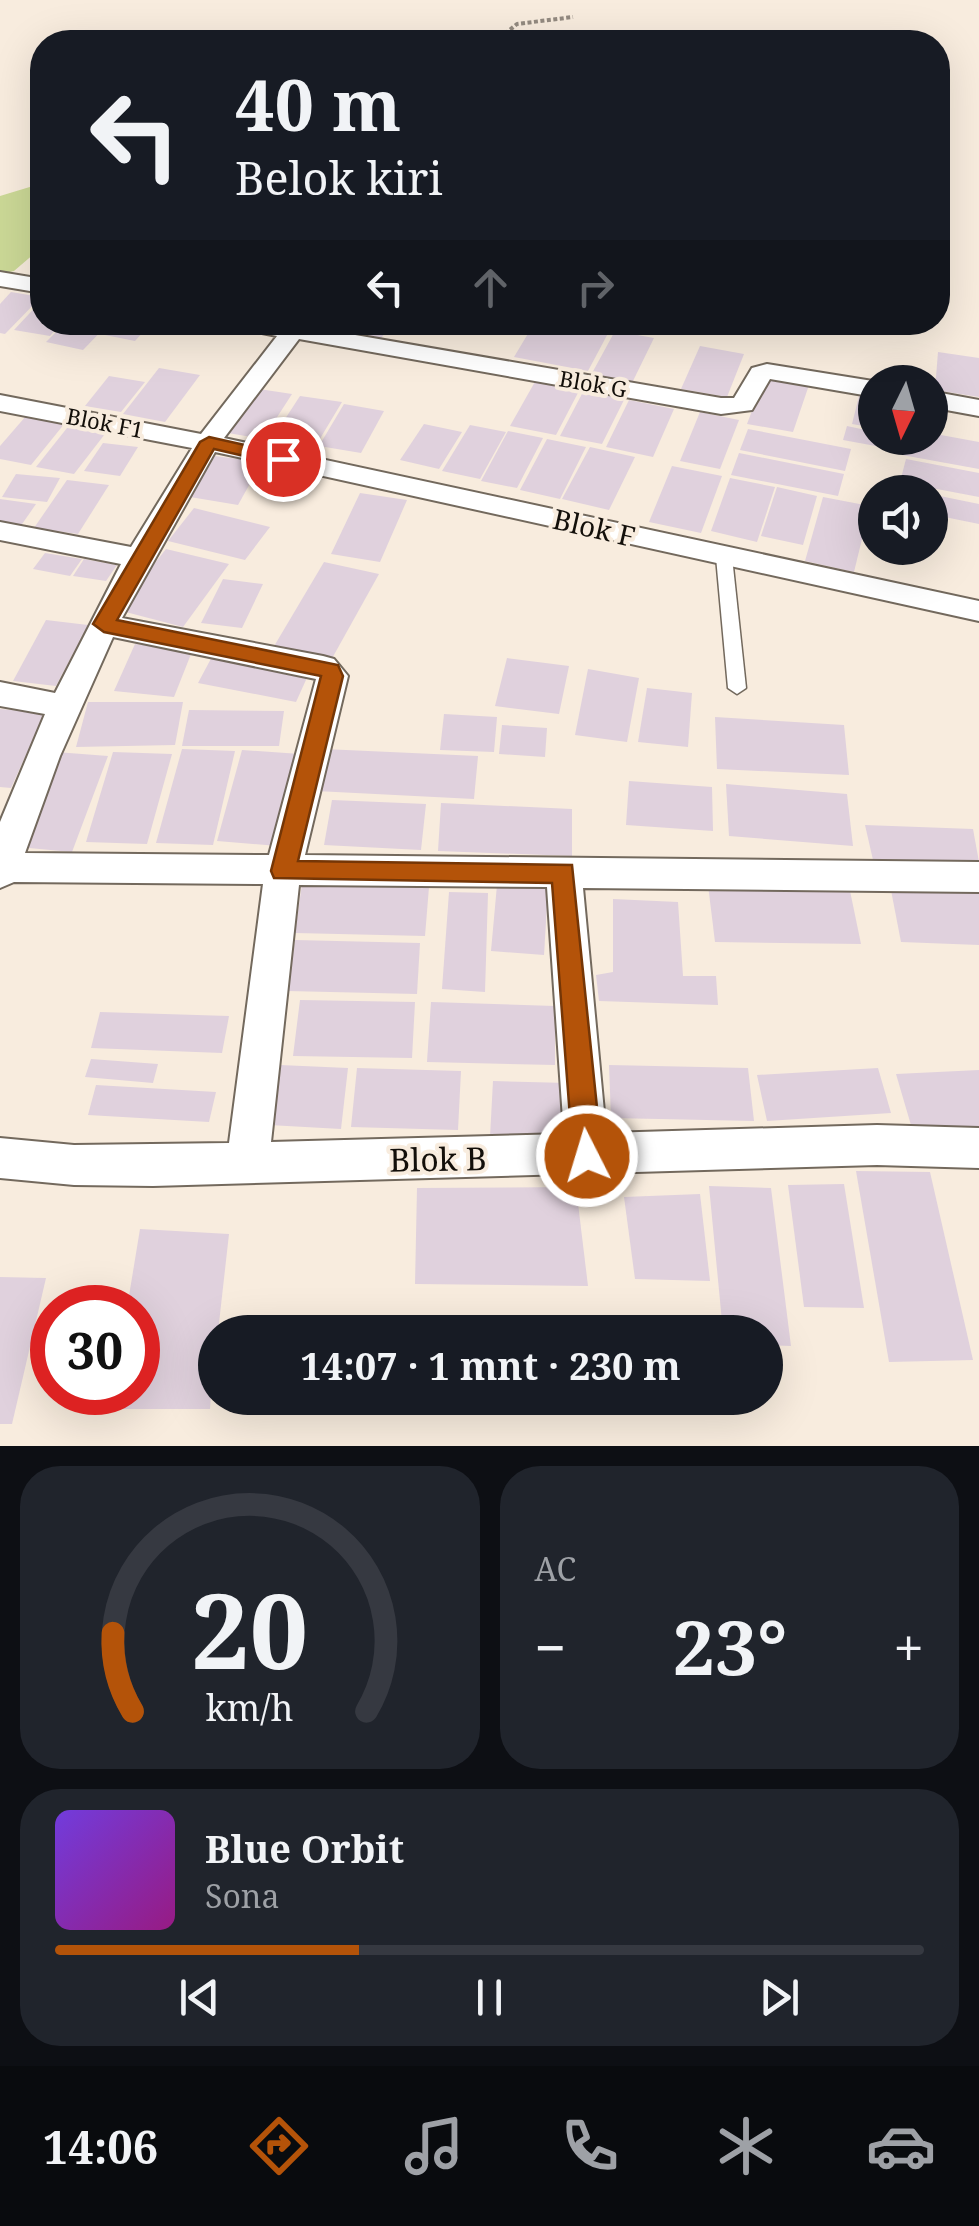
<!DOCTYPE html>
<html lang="id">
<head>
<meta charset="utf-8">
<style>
	:root { --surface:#171b24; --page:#20242c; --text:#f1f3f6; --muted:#9ea1a6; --line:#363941; --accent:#b45309 }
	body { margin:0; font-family:"Noto Serif",serif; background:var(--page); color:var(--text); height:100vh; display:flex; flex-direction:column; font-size:38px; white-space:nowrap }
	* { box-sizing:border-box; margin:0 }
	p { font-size:32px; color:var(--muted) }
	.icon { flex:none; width:55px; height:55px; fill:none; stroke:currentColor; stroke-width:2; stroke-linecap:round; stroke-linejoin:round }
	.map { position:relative; height:1446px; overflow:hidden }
	.drawer { display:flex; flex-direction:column; gap:20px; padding:20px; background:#0d0f14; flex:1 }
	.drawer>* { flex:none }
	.hud { position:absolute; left:30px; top:30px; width:920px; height:305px; border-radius:40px; box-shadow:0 10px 40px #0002; background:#171b24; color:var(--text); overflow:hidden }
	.needle { width:65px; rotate:185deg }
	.buttons { position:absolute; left:858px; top:365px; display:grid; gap:20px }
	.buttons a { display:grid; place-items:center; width:90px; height:90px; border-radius:50%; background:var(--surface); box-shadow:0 10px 40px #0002; font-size:50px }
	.speed { position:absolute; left:30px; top:1285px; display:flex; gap:20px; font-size:50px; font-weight:700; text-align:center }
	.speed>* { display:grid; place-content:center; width:130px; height:130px; border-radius:50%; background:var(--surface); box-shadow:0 10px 40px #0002; line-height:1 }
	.speed .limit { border:15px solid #d22; background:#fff; color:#111 }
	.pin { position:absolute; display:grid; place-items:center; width:85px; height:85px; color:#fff; margin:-42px; border:5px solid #fff; border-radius:50%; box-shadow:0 2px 10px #0007 }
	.me { position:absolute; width:110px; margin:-55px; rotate:355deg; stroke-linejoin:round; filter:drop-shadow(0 0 8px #0008) }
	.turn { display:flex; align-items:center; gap:35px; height:210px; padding:0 40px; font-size:45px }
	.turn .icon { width:130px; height:130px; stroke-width:2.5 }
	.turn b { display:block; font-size:70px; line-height:85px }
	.lanes { display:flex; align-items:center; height:95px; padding:0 40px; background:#0003; justify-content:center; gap:50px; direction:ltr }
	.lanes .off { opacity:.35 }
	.big { font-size:75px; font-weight:700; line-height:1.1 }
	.drawer .card { flex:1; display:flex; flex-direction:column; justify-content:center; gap:15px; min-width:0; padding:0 35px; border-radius:40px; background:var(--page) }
	.drawer .dial { align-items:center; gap:0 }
	.dial svg { height:260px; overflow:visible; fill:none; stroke:var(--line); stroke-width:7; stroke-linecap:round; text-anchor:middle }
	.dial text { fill:var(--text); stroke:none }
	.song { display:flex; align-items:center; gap:30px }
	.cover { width:120px; height:120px; border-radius:15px; background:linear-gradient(135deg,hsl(260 70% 55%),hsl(310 70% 35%)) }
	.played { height:10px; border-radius:5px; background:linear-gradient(90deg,var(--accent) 35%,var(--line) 35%) }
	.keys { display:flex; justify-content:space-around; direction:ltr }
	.heat { display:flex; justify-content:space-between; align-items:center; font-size:55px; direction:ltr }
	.drawer .tiles { flex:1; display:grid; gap:20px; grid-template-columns:1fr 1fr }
	.card:last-child { grid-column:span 2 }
	.trip { position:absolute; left:198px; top:1315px; width:585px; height:100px; border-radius:50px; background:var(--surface); box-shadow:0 10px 40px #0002; font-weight:700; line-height:100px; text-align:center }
	.tabs { display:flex; height:160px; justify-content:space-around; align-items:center; background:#090b0e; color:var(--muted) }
	.tabs .icon { width:70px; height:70px }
	.tabs .current { color:var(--accent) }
	.tabs b { font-size:45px; color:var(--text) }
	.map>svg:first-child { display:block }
</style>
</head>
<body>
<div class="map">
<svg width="979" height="1446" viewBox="0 0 979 1446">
	<rect width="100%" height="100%" fill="#f8ecde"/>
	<!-- green -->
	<polygon fill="#cbd896" points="42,179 42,247 14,271 0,274 0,196 33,186"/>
	<!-- building -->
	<g fill="#e0d1dd">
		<polygon points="11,292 41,297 5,334 0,333 0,304"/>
		<polygon points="42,300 42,322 62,322 50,336 14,330"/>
		<polygon points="66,322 110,322 83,350 46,342"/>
		<polygon points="117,322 152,322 135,341 105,335"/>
		<polygon points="349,322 393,322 379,341 340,333"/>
		<polygon points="535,322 614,322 588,371 514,357"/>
		<polygon points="615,331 654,338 632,383 591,375"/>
		<polygon points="700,346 744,354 727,397 681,389"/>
		<polygon points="938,352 979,358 979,397 935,390"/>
		<polygon points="159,368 200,375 165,422 123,414"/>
		<polygon points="109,376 145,382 121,412 85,406"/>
		<polygon points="765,376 809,385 793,432 747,424"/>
		<polygon points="536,380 580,389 556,435 510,426"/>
		<polygon points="252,388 292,394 263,439 222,432"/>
		<polygon points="584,390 625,398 602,444 560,436"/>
		<polygon points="860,392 875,395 875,428 852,424"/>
		<polygon points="300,396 342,402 315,447 272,439"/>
		<polygon points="629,400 674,409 653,457 606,447"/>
		<polygon points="344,404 384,411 361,453 319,446"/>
		<polygon points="700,412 739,420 720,469 680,461"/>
		<polygon points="26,416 65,423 31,465 0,459 0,446"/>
		<polygon points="71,423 108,430 74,474 36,467"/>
		<polygon points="424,424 462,432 439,469 400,460"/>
		<polygon points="470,425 506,432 480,479 442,471"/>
		<polygon points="847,426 875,432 875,438 895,438 892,449 843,440"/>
		<polygon points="748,429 851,449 845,471 740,450"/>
		<polygon points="508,431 543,438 517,488 481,481"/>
		<polygon points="930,433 979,442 979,469 902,455 906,438 930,438"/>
		<polygon points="547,439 586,447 560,499 520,490"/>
		<polygon points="103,443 138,447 120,476 84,471"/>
		<polygon points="590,447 635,457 609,510 562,499"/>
		<polygon points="739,453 844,474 838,496 731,475"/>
		<polygon points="215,456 262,462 238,505 190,497"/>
		<polygon points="906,459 979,473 979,497 900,482"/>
		<polygon points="672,466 722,476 701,533 649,522"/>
		<polygon points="16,474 60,478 47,502 2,497"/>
		<polygon points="730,478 775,487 757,542 711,531"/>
		<polygon points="67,480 109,485 78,534 34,528"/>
		<polygon points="777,487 817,496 803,545 761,536"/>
		<polygon points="360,493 407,500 380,562 331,554"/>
		<polygon points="930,494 979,504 979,524 930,514"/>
		<polygon points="823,497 870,506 854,572 805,561"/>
		<polygon points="0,499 36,504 20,527 0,525"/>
		<polygon points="194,508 270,527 245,560 168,541"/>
		<polygon points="166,549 229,564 183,627 118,610"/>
		<polygon points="45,553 82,559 70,576 33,569"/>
		<polygon points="84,559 117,565 106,581 73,576"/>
		<polygon points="324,562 379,574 330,662 273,648"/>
		<polygon points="223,579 263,584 242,628 201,623"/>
		<polygon points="46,620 88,625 56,686 13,681"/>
		<polygon points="135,644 193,649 174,697 114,691"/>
		<polygon points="214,653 310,671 296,702 198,683"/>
		<polygon points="507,658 569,666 559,714 495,706"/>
		<polygon points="588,669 639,678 627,742 575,735"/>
		<polygon points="647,688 692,693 688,747 638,742"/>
		<polygon points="88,702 183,702 175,745 76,747"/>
		<polygon points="0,709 45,713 11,788 0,787"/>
		<polygon points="189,710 284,711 279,746 182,746"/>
		<polygon points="444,714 497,717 494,752 440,750"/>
		<polygon points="715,717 844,725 849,775 717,769"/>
		<polygon points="502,725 547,728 545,757 499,754"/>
		<polygon points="182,749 235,751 213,845 156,843"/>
		<polygon points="324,749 478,756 474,799 316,791"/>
		<polygon points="242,750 300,754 278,846 217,841"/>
		<polygon points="56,752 108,756 72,852 18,847"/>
		<polygon points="113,752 172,754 147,844 86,842"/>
		<polygon points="629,781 712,787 713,831 626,825"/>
		<polygon points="726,784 847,794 853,846 729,836"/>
		<polygon points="332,800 426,804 421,850 324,845"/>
		<polygon points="441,803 572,809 572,856 438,851"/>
		<polygon points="865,825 973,829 979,862 873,860"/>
		<polygon points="302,884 429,887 425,936 295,933"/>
		<polygon points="497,885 548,888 544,955 491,951"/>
		<polygon points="708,885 849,886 861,944 715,942"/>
		<polygon points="890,885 979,888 979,945 901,942"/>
		<polygon points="449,892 488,893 485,992 442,989"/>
		<polygon points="613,899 678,902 683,976 716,976 718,1005 599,1001 596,975 613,972"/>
		<polygon points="295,940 420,943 417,994 287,991"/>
		<polygon points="300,1000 415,1002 412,1058 293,1056"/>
		<polygon points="431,1002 555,1006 555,1065 427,1062"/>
		<polygon points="100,1012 229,1016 222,1053 91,1048"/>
		<polygon points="91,1059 158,1064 153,1083 85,1077"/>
		<polygon points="280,1065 348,1068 341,1129 269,1125"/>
		<polygon points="609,1065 748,1068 754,1121 611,1118"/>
		<polygon points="357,1068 461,1071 458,1130 351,1127"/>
		<polygon points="878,1068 891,1113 767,1121 757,1075"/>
		<polygon points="979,1070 979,1128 913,1132 896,1074"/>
		<polygon points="493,1081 568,1083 568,1141 490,1137"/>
		<polygon points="96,1085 216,1092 209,1122 88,1115"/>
		<polygon points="856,1171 930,1172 973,1360 889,1362"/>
		<polygon points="844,1184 864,1308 804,1307 788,1185"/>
		<polygon points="709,1186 771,1188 791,1346 765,1345 765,1332 723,1332"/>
		<polygon points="576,1187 588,1286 415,1284 417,1188"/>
		<polygon points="700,1194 710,1281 635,1279 624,1197"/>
		<polygon points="140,1229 229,1234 218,1332 215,1332 210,1409 111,1409 114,1392 138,1392 138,1308 127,1308"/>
		<polygon points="0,1277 46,1278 12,1424 0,1424"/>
	</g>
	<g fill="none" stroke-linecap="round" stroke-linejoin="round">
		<defs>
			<polygon id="lane" points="724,552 732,557 746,688 737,694 728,688 716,557"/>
			<g id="street">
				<polygon points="0,272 42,279 42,293 0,286"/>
				<path d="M229,322H312L309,327L721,398H734L752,368L767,364L879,382H875V397L770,379L752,410L721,414L299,339L224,438L979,601V621L215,452L122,618L323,656L334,659L348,676L305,855L979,862V892L583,888L606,1133L877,1125L979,1128V1168L877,1165L153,1186L74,1185L0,1178V1138L74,1145L229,1143L263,884L14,882L0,888V822L45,714L0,706V682L55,693L121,564L0,540V522L131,547L192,448L0,411V395L201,434L277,336L232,327ZM113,637L316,679L269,855L25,853L60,756ZM299,885L547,887L564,1134L271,1142Z"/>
				<polygon points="930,391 979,400 979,416 930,407"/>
			</g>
		</defs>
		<!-- lane casing -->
		<use href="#lane" stroke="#73695d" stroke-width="3"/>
		<!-- street casing -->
		<use href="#street" stroke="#73695d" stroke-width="4"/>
		<!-- path -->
		<polyline stroke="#938a80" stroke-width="4" stroke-dasharray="4 2.5" stroke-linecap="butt" points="495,42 517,24 573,17"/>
		<!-- lane -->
		<use href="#lane" fill="#fff" fill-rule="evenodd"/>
		<!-- street -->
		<use href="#street" fill="#fff" fill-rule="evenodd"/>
	</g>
	<!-- route -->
	<polygon fill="#b45309" stroke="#753606" stroke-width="2.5" points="209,437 289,455 292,459 283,465 214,449 117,620 338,665 343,676 298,861 572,865 602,1156 598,1166 587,1170 577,1166 573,1156 552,883 274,878 271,871 321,676 104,632 93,624 200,442"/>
	<g text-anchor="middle" stroke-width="8" stroke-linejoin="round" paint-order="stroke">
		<!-- far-street labels -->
		<g font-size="22" fill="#130f0a" stroke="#f8ecde">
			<text transform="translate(593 384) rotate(10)" y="8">Blok G</text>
			<text transform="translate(105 423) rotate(11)" y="8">Blok F1</text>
		</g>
		<!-- street labels -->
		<g font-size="28" fill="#130f0a" stroke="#f8ecde">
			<text transform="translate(594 528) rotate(13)" y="10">Blok F</text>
		</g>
		<!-- near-street labels -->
		<g font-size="32" fill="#130f0a" stroke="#f8ecde">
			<text transform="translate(438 1160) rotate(-1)" y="11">Blok B</text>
		</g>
	</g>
</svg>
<div class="buttons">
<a><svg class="needle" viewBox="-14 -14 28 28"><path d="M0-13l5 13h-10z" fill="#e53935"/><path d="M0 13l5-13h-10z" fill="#9ea1a6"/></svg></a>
<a><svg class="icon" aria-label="sound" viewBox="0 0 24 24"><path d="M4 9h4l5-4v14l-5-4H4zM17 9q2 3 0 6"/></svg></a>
</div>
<div class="speed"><div class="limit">30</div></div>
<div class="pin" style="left:283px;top:459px;background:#d93025"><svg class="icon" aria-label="arrive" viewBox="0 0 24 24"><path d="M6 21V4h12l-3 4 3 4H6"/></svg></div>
<svg class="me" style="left:587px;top:1156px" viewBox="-20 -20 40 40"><circle r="17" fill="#b45309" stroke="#fff" stroke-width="3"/><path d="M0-11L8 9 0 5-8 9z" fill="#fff"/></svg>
<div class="trip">14:07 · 1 mnt · 230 m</div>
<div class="hud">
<div class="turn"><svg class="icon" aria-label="left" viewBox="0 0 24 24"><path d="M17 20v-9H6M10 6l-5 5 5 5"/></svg><div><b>40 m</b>Belok kiri</div></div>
<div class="lanes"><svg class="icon" aria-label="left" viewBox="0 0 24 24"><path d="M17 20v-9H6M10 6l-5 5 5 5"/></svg><svg class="icon off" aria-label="ahead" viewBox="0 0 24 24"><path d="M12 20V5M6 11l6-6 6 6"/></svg><svg class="icon off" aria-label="right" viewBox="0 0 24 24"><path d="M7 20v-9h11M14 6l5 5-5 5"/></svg></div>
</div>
</div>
<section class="drawer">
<div class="tiles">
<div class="card dial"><svg viewBox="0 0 100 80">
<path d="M14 69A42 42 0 1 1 86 69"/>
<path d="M14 69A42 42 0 0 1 8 45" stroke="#b45309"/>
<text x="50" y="56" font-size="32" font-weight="700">20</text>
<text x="50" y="72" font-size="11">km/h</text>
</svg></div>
<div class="card"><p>AC</p>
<div class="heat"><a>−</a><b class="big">23°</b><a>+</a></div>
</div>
<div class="card">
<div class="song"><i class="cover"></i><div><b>Blue Orbit</b><p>Sona</p></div></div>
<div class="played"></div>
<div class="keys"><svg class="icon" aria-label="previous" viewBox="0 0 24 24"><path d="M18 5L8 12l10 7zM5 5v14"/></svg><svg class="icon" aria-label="pause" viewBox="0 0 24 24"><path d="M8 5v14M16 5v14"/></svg><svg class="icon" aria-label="next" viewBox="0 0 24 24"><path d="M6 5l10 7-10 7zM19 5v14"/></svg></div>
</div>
</div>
</section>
<nav class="tabs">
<b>14:06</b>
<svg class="icon current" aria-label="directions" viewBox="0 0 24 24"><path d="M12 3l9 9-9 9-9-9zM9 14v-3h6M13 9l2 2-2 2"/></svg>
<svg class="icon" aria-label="music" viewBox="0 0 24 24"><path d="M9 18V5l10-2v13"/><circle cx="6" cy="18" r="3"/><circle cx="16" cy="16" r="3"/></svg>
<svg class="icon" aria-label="phone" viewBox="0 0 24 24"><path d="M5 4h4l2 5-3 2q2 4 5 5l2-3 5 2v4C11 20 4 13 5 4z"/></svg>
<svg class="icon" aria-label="climate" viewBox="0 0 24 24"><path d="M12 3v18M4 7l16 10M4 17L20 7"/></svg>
<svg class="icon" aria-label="car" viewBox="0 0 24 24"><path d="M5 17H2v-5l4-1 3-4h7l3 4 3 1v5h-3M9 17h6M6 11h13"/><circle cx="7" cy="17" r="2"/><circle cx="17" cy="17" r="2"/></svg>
</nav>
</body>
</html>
